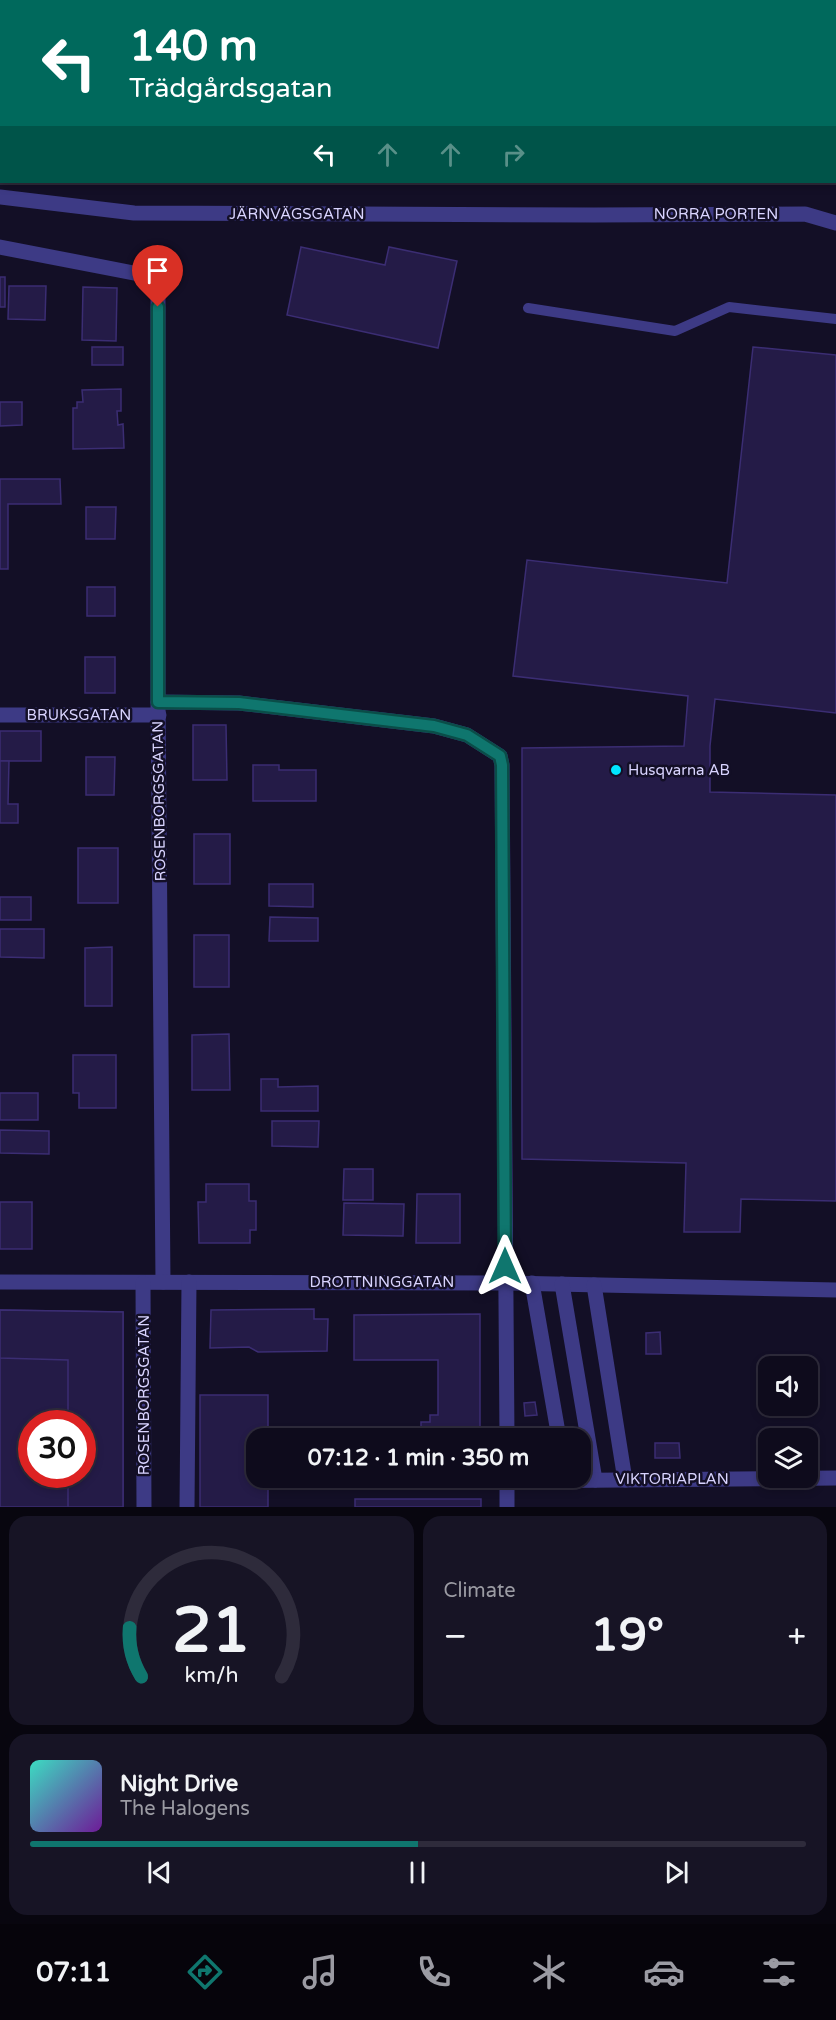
<!DOCTYPE html>
<html lang="en">
<head>
<meta charset="utf-8">
<style>
	:root { --surface:#0e0b1c; --page:#171425; --text:#f1f3f6; --muted:#9b9ba3; --line:#2e2b3b; --accent:#0f766e }
	body { margin:0; font-family:"Varela Round",sans-serif; background:var(--page); color:var(--text); height:100vh; display:flex; flex-direction:column; font-size:22px; white-space:nowrap }
	* { box-sizing:border-box; margin:0 }
	p { font-size:20px; color:var(--muted) }
	.icon { flex:none; width:33px; height:33px; fill:none; stroke:currentColor; stroke-width:2; stroke-linecap:round; stroke-linejoin:round }
	.map { position:relative; height:1507px; overflow:hidden }
	.side { display:flex; flex-direction:column; gap:9px; padding:9px; background:#08060f; flex:1 }
	.side>* { flex:none }
	.guide { position:absolute; left:0px; top:0px; width:837px; height:183px; box-shadow:0 3px 9px #0003,0 0 0 2px var(--line); background:#00695c; color:#fff; overflow:hidden }
	.fabs { position:absolute; left:758px; top:1356px; display:grid; gap:12px }
	.fabs a { display:grid; place-items:center; width:60px; height:60px; border-radius:12px; background:var(--surface); box-shadow:0 3px 9px #0003,0 0 0 2px var(--line); font-size:30px }
	.speed { position:absolute; left:18px; top:1410px; display:flex; gap:12px; font-size:30px; font-weight:700; text-align:center }
	.speed>* { display:grid; place-content:center; width:78px; height:78px; border-radius:50%; background:var(--surface); box-shadow:0 3px 9px #0003,0 0 0 2px var(--line); line-height:1 }
	.speed .limit { border:9px solid #d22; background:#fff; color:#111 }
	.pin { position:absolute; display:grid; place-items:center; width:51px; height:51px; color:#fff; margin:-62px -26px; border-radius:50% 50% 50% 0; rotate:-45deg; box-shadow:0 0 6px #0007 }
	.pin .icon { rotate:45deg }
	.me { position:absolute; width:66px; margin:-33px; rotate:0deg; stroke-linejoin:round; filter:drop-shadow(0 0 4px #0008) }
	.turn { display:flex; align-items:center; gap:21px; height:126px; padding:0 30px; font-size:27px }
	.turn .icon { width:78px; height:78px; stroke-width:2.5 }
	.turn b { display:block; font-size:42px; line-height:51px }
	.lanes { display:flex; align-items:center; height:57px; padding:0 30px; background:#0003; justify-content:center; gap:30px; direction:ltr }
	.lanes .off { opacity:.35 }
	.big { font-size:45px; font-weight:700; line-height:1.1 }
	.side .widget { flex:1; display:flex; flex-direction:column; justify-content:center; gap:9px; min-width:0; padding:0 21px; border-radius:18px; background:var(--page) }
	.side .dial { align-items:center; gap:0 }
	.dial svg { height:156px; overflow:visible; fill:none; stroke:var(--line); stroke-width:7; stroke-linecap:round; text-anchor:middle }
	.dial text { fill:var(--text); stroke:none }
	.song { display:flex; align-items:center; gap:18px }
	.cover { width:72px; height:72px; border-radius:9px; background:linear-gradient(135deg,hsl(170 70% 55%),hsl(280 70% 35%)) }
	.played { height:6px; border-radius:3px; background:linear-gradient(90deg,var(--accent) 50%,var(--line) 50%) }
	.keys { display:flex; justify-content:space-around; direction:ltr }
	.heat { display:flex; justify-content:space-between; align-items:center; font-size:33px; direction:ltr }
	.side .tiles { flex:1; display:grid; gap:9px; grid-template-columns:1fr 1fr }
	.widget:last-child { grid-column:span 2 }
	.trip { position:absolute; left:246px; top:1428px; width:345px; height:60px; border-radius:18px; background:var(--surface); box-shadow:0 3px 9px #0003,0 0 0 2px var(--line); font-weight:700; line-height:60px; text-align:center }
	.menu { display:flex; height:96px; justify-content:space-around; align-items:center; background:#06040b; color:var(--muted) }
	.menu .icon { width:42px; height:42px }
	.menu .selected { color:var(--accent) }
	.menu b { font-size:27px; color:var(--text) }
	.map>svg:first-child { display:block }
</style>
</head>
<body>
<div class="map">
<svg width="836" height="1507" viewBox="0 0 836 1507">
	<rect width="100%" height="100%" fill="#130f26"/>
	<!-- building -->
	<g fill="#241b47" stroke="#3b2d73" stroke-width="1.5" fill-rule="evenodd">
		<polygon points="301,247 385,265 389,247 457,261 438,348 287,315"/>
		<rect x="0" y="277" width="5" height="30"/>
		<polygon points="9,286 46,286 45,320 8,319"/>
		<polygon points="83,287 117,288 116,341 82,340"/>
		<rect x="92" y="347" width="31" height="18"/>
		<polygon points="753,347 836,355 836,713 715,699 710,746 710,792 836,795 836,1201 741,1199 740,1232 684,1232 686,1163 522,1159 522,748 684,746 688,696 513,676 527,560 727,583"/>
		<polygon points="121,389 121,411 117,411 118,425 123,424 124,448 73,449 73,408 77,408 77,402 83,402 82,390"/>
		<polygon points="0,402 22,402 22,425 0,426"/>
		<polygon points="0,479 60,479 61,504 8,504 8,569 0,569"/>
		<polygon points="86,507 116,507 115,539 86,539"/>
		<rect x="87" y="587" width="28" height="29"/>
		<rect x="85" y="657" width="30" height="36"/>
		<polygon points="193,725 226,725 227,780 193,780"/>
		<rect x="0" y="731" width="41" height="30"/>
		<polygon points="86,757 115,757 114,795 86,795"/>
		<polygon points="0,761 9,761 8,804 18,804 18,823 0,823"/>
		<polygon points="253,765 279,765 279,770 316,770 316,801 253,801"/>
		<rect x="194" y="834" width="36" height="50"/>
		<rect x="78" y="848" width="40" height="55"/>
		<polygon points="269,884 313,884 313,907 269,906"/>
		<rect x="0" y="897" width="31" height="23"/>
		<polygon points="270,917 318,918 318,941 269,941"/>
		<polygon points="0,929 44,929 44,958 0,957"/>
		<rect x="194" y="935" width="35" height="52"/>
		<polygon points="112,947 112,1006 85,1006 85,948"/>
		<polygon points="229,1034 230,1090 192,1090 192,1035"/>
		<polygon points="73,1055 116,1055 116,1108 79,1108 79,1093 73,1093"/>
		<polygon points="261,1079 278,1079 278,1087 318,1086 318,1111 261,1111"/>
		<rect x="0" y="1093" width="38" height="27"/>
		<polygon points="272,1121 319,1121 318,1147 272,1146"/>
		<polygon points="0,1130 49,1131 49,1154 0,1153"/>
		<polygon points="344,1169 373,1169 373,1200 343,1200"/>
		<polygon points="206,1184 249,1184 249,1201 256,1201 256,1230 250,1230 250,1243 199,1243 198,1202 206,1202"/>
		<polygon points="417,1194 460,1194 460,1243 416,1243"/>
		<rect x="0" y="1202" width="32" height="47"/>
		<polygon points="344,1203 404,1204 403,1236 343,1235"/>
		<polygon points="314,1309 314,1319 328,1319 327,1351 258,1352 249,1347 210,1348 211,1310"/>
		<path d="M0,1310L123,1312V1507H0ZM32,1424H82V1474H32Z"/>
		<polygon points="0,1310 123,1312 123,1507 68,1507 68,1474 82,1474 82,1424 68,1424 68,1360 0,1358"/>
		<polygon points="480,1314 480,1438 439,1438 439,1435 430,1435 430,1429 421,1429 421,1422 430,1422 430,1415 438,1415 438,1360 354,1360 354,1315"/>
		<polygon points="660,1332 661,1354 646,1354 646,1333"/>
		<polygon points="200,1395 268,1395 268,1438 256,1438 256,1478 268,1478 268,1507 200,1507"/>
		<polygon points="535,1402 537,1415 525,1416 524,1403"/>
		<polygon points="655,1443 679,1443 680,1458 655,1458"/>
		<rect x="355" y="1499" width="126" height="8"/>
	</g>
	<g fill="none" stroke-linecap="round" stroke-linejoin="round">
		<!-- service -->
		<g stroke="#3d3a85" stroke-width="10">
			<polyline points="397,2 397,0"/>
			<polyline points="528,308 675,331 729,307 836,319"/>
		</g>
		<!-- minor -->
		<g stroke="#3d3a85" stroke-width="15">
			<polyline points="0,197 134,213 594,215 805,214 836,223"/>
			<polyline points="0,247 144,275 158,284 158,702 163,1282"/>
			<polyline points="158,702 239,703 434,726 467,735 500,756 502,765 507,1438"/>
			<polyline points="0,715 159,715"/>
			<polyline points="0,1282 504,1283 836,1290"/>
			<polyline points="143,1283 144,1507"/>
			<polyline points="532,1283 559,1438"/>
			<polyline points="562,1284 595,1480"/>
			<polyline points="594,1285 625,1480"/>
			<polyline points="507,1478 507,1507"/>
			<polyline points="507,1481 836,1478"/>
			<polyline points="187,1507 189,1282"/>
		</g>
		<!-- secondary -->
		<polyline stroke="#6f6bff" stroke-width="15" points="230,0 240,2"/>
	</g>
	<g fill="none" stroke-linecap="round" stroke-linejoin="round">
		<defs>
			<polyline id="route" points="158,307 158,702 239,703 434,726 467,735 500,756 502,765 505,1266"/>
		</defs>
		<!-- route casing -->
		<use href="#route" stroke="#0a4d48" stroke-width="15"/>
		<!-- route -->
		<use href="#route" stroke="#0f766e" stroke-width="10"/>
	</g>
	<!-- markers -->
	<circle fill="#00e5ff" stroke="#130f26" stroke-width="2" cx="616" cy="770" r="6"/>
	<g text-anchor="middle" stroke-width="5" stroke-linejoin="round" paint-order="stroke">
		<!-- street labels -->
		<g font-size="15" fill="#d9d4ff" stroke="#130f26">
			<text x="297" y="219">JÄRNVÄGSGATAN</text>
			<text x="716" y="219">NORRA PORTEN</text>
			<text x="79" y="720">BRUKSGATAN</text>
			<text transform="translate(159 801) rotate(-91)" y="5">ROSENBORGSGATAN</text>
			<text x="382" y="1287">DROTTNINGGATAN</text>
			<text transform="translate(144 1395) rotate(-90)" y="5">ROSENBORGSGATAN</text>
			<text x="672" y="1484">VIKTORIAPLAN</text>
		</g>
		<!-- poi labels -->
		<g font-size="15" fill="#d9d4ff" stroke="#130f26" text-anchor="start">
			<text x="628" y="775">Husqvarna AB</text>
		</g>
	</g>
</svg>
<div class="fabs">
<a><svg class="icon" aria-label="sound" viewBox="0 0 24 24"><path d="M4 9h4l5-4v14l-5-4H4zM17 9q2 3 0 6"/></svg></a>
<a><svg class="icon" aria-label="layers" viewBox="0 0 24 24"><path d="M12 4l9 5-9 5-9-5zM3 14l9 5 9-5"/></svg></a>
</div>
<div class="speed"><div class="limit">30</div></div>
<div class="pin" style="left:158px;top:307px;background:#d93025"><svg class="icon" aria-label="arrive" viewBox="0 0 24 24"><path d="M6 21V4h12l-3 4 3 4H6"/></svg></div>
<svg class="me" style="left:505px;top:1266px" viewBox="-20 -20 40 40"><path d="M0-17L14 15 0 8-14 15z" fill="#0f766e" stroke="#fff" stroke-width="4"/></svg>
<div class="trip">07:12 · 1 min · 350 m</div>
<div class="guide">
<div class="turn"><svg class="icon" aria-label="left" viewBox="0 0 24 24"><path d="M17 20v-9H6M10 6l-5 5 5 5"/></svg><div><b>140 m</b>Trädgårdsgatan</div></div>
<div class="lanes"><svg class="icon" aria-label="left" viewBox="0 0 24 24"><path d="M17 20v-9H6M10 6l-5 5 5 5"/></svg><svg class="icon off" aria-label="ahead" viewBox="0 0 24 24"><path d="M12 20V5M6 11l6-6 6 6"/></svg><svg class="icon off" aria-label="ahead" viewBox="0 0 24 24"><path d="M12 20V5M6 11l6-6 6 6"/></svg><svg class="icon off" aria-label="right" viewBox="0 0 24 24"><path d="M7 20v-9h11M14 6l5 5-5 5"/></svg></div>
</div>
</div>
<section class="side">
<div class="tiles">
<div class="widget dial"><svg viewBox="0 0 100 80">
<path d="M14 69A42 42 0 1 1 86 69"/>
<path d="M14 69A42 42 0 0 1 8 44" stroke="#0f766e"/>
<text x="50" y="56" font-size="32" font-weight="700">21</text>
<text x="50" y="72" font-size="11">km/h</text>
</svg></div>
<div class="widget"><p>Climate</p>
<div class="heat"><a>−</a><b class="big">19°</b><a>+</a></div>
</div>
<div class="widget">
<div class="song"><i class="cover"></i><div><b>Night Drive</b><p>The Halogens</p></div></div>
<div class="played"></div>
<div class="keys"><svg class="icon" aria-label="previous" viewBox="0 0 24 24"><path d="M18 5L8 12l10 7zM5 5v14"/></svg><svg class="icon" aria-label="pause" viewBox="0 0 24 24"><path d="M8 5v14M16 5v14"/></svg><svg class="icon" aria-label="next" viewBox="0 0 24 24"><path d="M6 5l10 7-10 7zM19 5v14"/></svg></div>
</div>
</div>
</section>
<nav class="menu">
<b>07:11</b>
<svg class="icon selected" aria-label="directions" viewBox="0 0 24 24"><path d="M12 3l9 9-9 9-9-9zM9 14v-3h6M13 9l2 2-2 2"/></svg>
<svg class="icon" aria-label="music" viewBox="0 0 24 24"><path d="M9 18V5l10-2v13"/><circle cx="6" cy="18" r="3"/><circle cx="16" cy="16" r="3"/></svg>
<svg class="icon" aria-label="phone" viewBox="0 0 24 24"><path d="M5 4h4l2 5-3 2q2 4 5 5l2-3 5 2v4C11 20 4 13 5 4z"/></svg>
<svg class="icon" aria-label="climate" viewBox="0 0 24 24"><path d="M12 3v18M4 7l16 10M4 17L20 7"/></svg>
<svg class="icon" aria-label="car" viewBox="0 0 24 24"><path d="M5 17H2v-5l4-1 3-4h7l3 4 3 1v5h-3M9 17h6M6 11h13"/><circle cx="7" cy="17" r="2"/><circle cx="17" cy="17" r="2"/></svg>
<svg class="icon" aria-label="filters" viewBox="0 0 24 24"><path d="M4 7h16M4 17h16"/><circle cx="9" cy="7" r="2"/><circle cx="15" cy="17" r="2"/></svg>
</nav>
</body>
</html>
